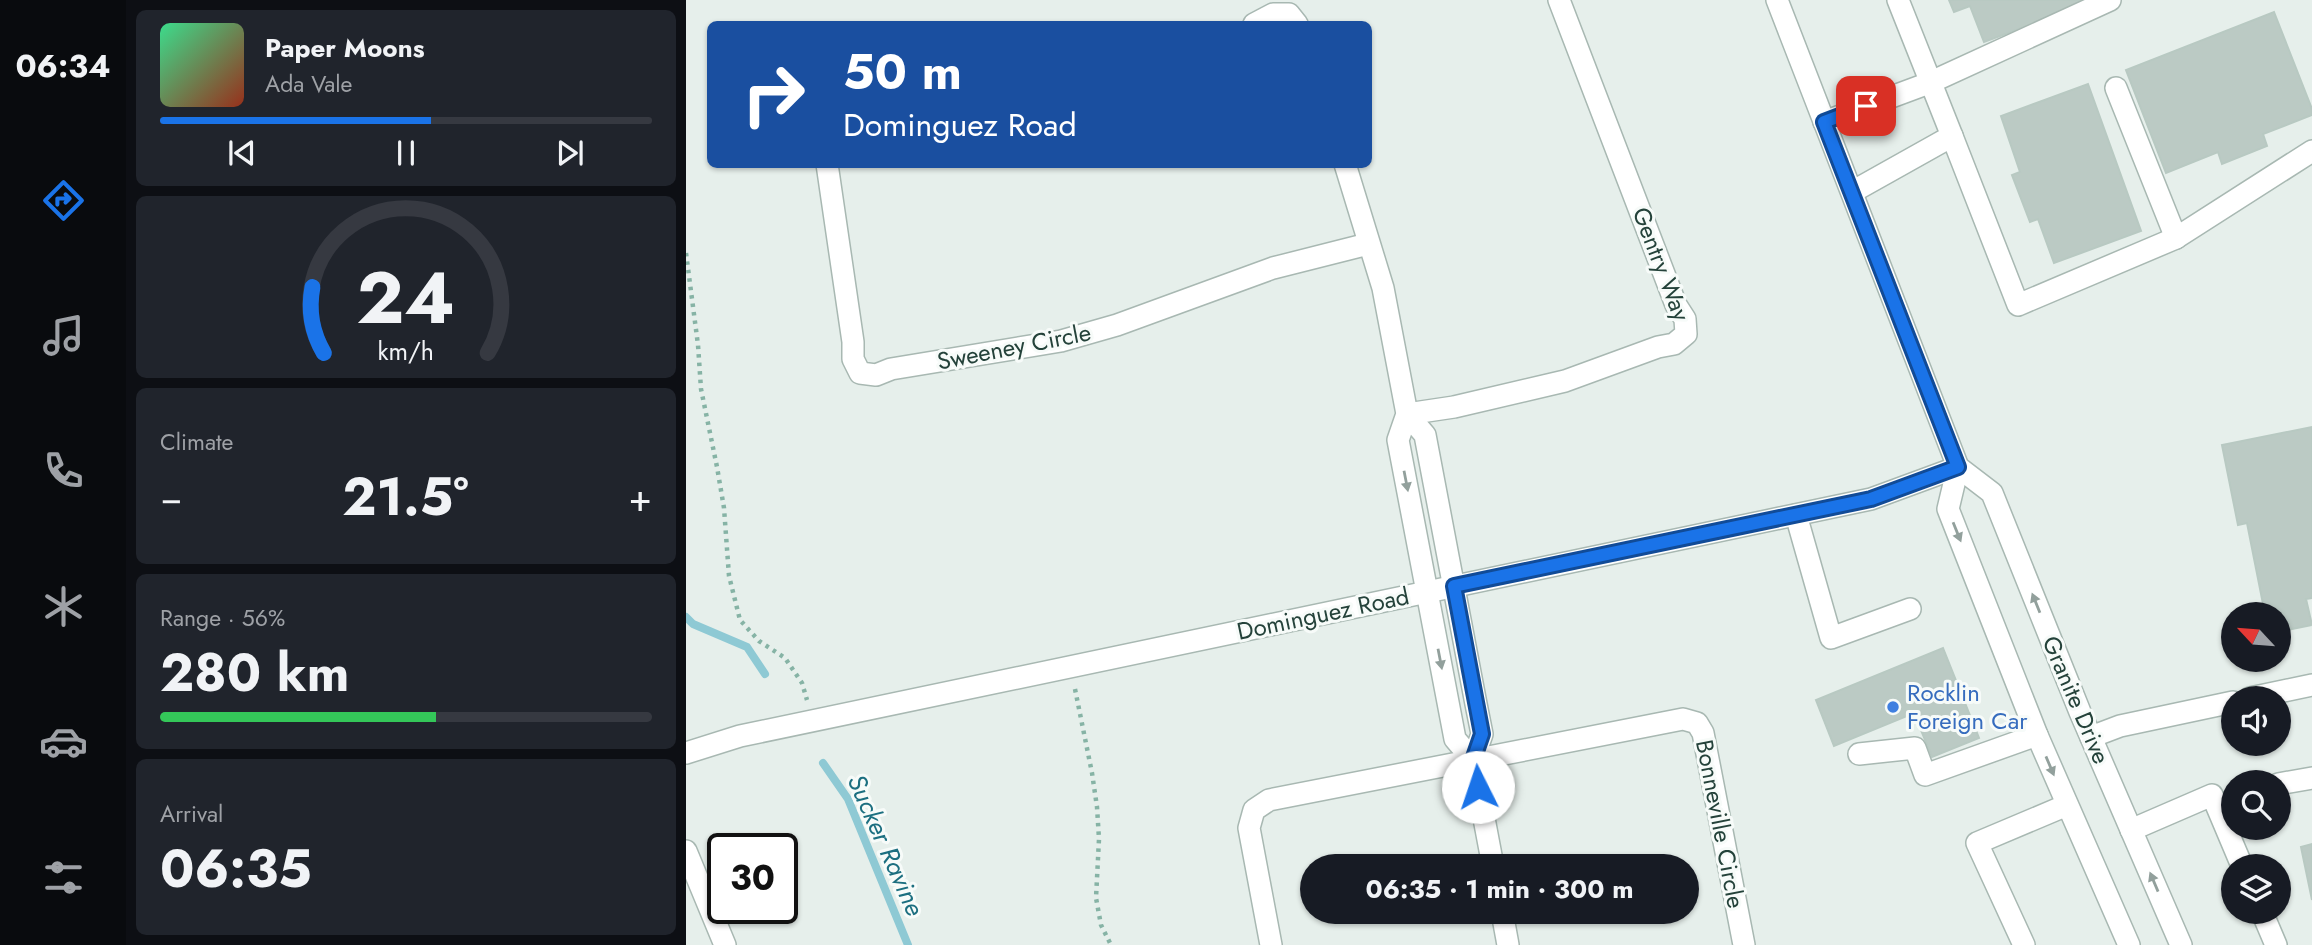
<!DOCTYPE html>
<html lang="en">
<head>
<meta charset="utf-8">
<style>
	:root { --surface:#171b24; --page:#20242c; --text:#f1f3f6; --muted:#9ea1a6; --line:#363941; --accent:#1a73e8 }
	body { margin:0; font-family:Jost,sans-serif; background:var(--page); color:var(--text); height:100vh; display:flex; flex-direction:column; font-size:26px; white-space:nowrap }
	* { box-sizing:border-box; margin:0 }
	p { font-size:23px; color:var(--muted) }
	.icon { flex:none; width:38px; height:38px; fill:none; stroke:currentColor; stroke-width:2; stroke-linecap:round; stroke-linejoin:round }
	.map { position:relative; flex:1; overflow:hidden }
	.drawer { display:flex; flex-direction:column; gap:10px; padding:10px; background:#0d0f14; width:560px }
	.drawer>* { flex:none }
	.top-card { position:absolute; left:21px; top:21px; width:665px; height:147px; border-radius:10px; box-shadow:0 2px 5px #0004; background:#1a4fa0; color:#fff; overflow:hidden }
	.needle { width:46px; rotate:296deg }
	.fabs { position:absolute; left:1535px; top:602px; display:grid; gap:14px }
	.fabs a { display:grid; place-items:center; width:70px; height:70px; border-radius:50%; background:var(--surface); box-shadow:0 2px 5px #0004; font-size:35px }
	.speed { position:absolute; left:21px; top:833px; display:flex; gap:14px; font-size:35px; font-weight:700; text-align:center }
	.speed>* { display:grid; place-content:center; width:91px; height:91px; border-radius:50%; background:var(--surface); box-shadow:0 2px 5px #0004; line-height:1 }
	.speed .limit { border:4px solid #111; border-radius:10px; background:#fff; color:#111 }
	.pin { position:absolute; display:grid; place-items:center; width:60px; height:60px; color:#fff; margin:-30px; border-radius:14px; box-shadow:0 4px 10px #0006 }
	.me { position:absolute; width:77px; margin:-38px; rotate:356deg; stroke-linejoin:round; filter:drop-shadow(0 0 5px #0008) }
	.turn { display:flex; align-items:center; gap:24px; height:147px; padding:0 21px; font-size:32px }
	.turn .icon { width:91px; height:91px; stroke-width:2.5 }
	.turn b { display:block; font-size:49px; line-height:60px }
	.big { font-size:52px; font-weight:700; line-height:1.1 }
	.drawer .widget { flex:1; display:flex; flex-direction:column; justify-content:center; gap:10px; min-width:0; padding:0 24px; border-radius:10px; background:var(--page) }
	.drawer .dial { align-items:center; gap:0 }
	.dial svg { height:182px; overflow:visible; fill:none; stroke:var(--line); stroke-width:7; stroke-linecap:round; text-anchor:middle }
	.dial text { fill:var(--text); stroke:none }
	.song { display:flex; align-items:center; gap:21px }
	.cover { width:84px; height:84px; border-radius:10px; background:linear-gradient(135deg,hsl(150 70% 55%),hsl(10 70% 35%)) }
	.played { height:7px; border-radius:4px; background:linear-gradient(90deg,var(--accent) 55%,var(--line) 55%) }
	.keys { display:flex; justify-content:space-around; direction:ltr }
	.heat { display:flex; justify-content:space-between; align-items:center; font-size:38px; direction:ltr }
	.charge { height:10px; border-radius:5px; background:linear-gradient(90deg,#34c759 56%,var(--line) 0) }
	.trip { position:absolute; left:614px; top:854px; width:399px; height:70px; border-radius:35px; background:var(--surface); box-shadow:0 2px 5px #0004; font-weight:700; line-height:70px; text-align:center }
	main { display:flex; flex:1; min-height:0 }
	.menu { display:flex; flex-direction:column; width:126px; justify-content:space-around; align-items:center; background:#090b0e; color:var(--muted) }
	.menu .icon { width:49px; height:49px }
	.menu .selected { color:var(--accent) }
	.menu b { font-size:32px; color:var(--text) }
	.map>svg:first-child { display:block }
</style>
</head>
<body>
<main>
<nav class="menu">
<b>06:34</b>
<svg class="icon selected" aria-label="directions" viewBox="0 0 24 24"><path d="M12 3l9 9-9 9-9-9zM9 14v-3h6M13 9l2 2-2 2"/></svg>
<svg class="icon" aria-label="music" viewBox="0 0 24 24"><path d="M9 18V5l10-2v13"/><circle cx="6" cy="18" r="3"/><circle cx="16" cy="16" r="3"/></svg>
<svg class="icon" aria-label="phone" viewBox="0 0 24 24"><path d="M5 4h4l2 5-3 2q2 4 5 5l2-3 5 2v4C11 20 4 13 5 4z"/></svg>
<svg class="icon" aria-label="climate" viewBox="0 0 24 24"><path d="M12 3v18M4 7l16 10M4 17L20 7"/></svg>
<svg class="icon" aria-label="car" viewBox="0 0 24 24"><path d="M5 17H2v-5l4-1 3-4h7l3 4 3 1v5h-3M9 17h6M6 11h13"/><circle cx="7" cy="17" r="2"/><circle cx="17" cy="17" r="2"/></svg>
<svg class="icon" aria-label="filters" viewBox="0 0 24 24"><path d="M4 7h16M4 17h16"/><circle cx="9" cy="7" r="2"/><circle cx="15" cy="17" r="2"/></svg>
</nav>
<section class="drawer">
<div class="widget">
<div class="song"><i class="cover"></i><div><b>Paper Moons</b><p>Ada Vale</p></div></div>
<div class="played"></div>
<div class="keys"><svg class="icon" aria-label="previous" viewBox="0 0 24 24"><path d="M18 5L8 12l10 7zM5 5v14"/></svg><svg class="icon" aria-label="pause" viewBox="0 0 24 24"><path d="M8 5v14M16 5v14"/></svg><svg class="icon" aria-label="next" viewBox="0 0 24 24"><path d="M6 5l10 7-10 7zM19 5v14"/></svg></div>
</div>
<div class="widget dial"><svg viewBox="0 0 100 80">
<path d="M14 69A42 42 0 1 1 86 69"/>
<path d="M14 69A42 42 0 0 1 9 40" stroke="#1a73e8"/>
<text x="50" y="56" font-size="32" font-weight="700">24</text>
<text x="50" y="72" font-size="11">km/h</text>
</svg></div>
<div class="widget"><p>Climate</p>
<div class="heat"><a>−</a><b class="big">21.5°</b><a>+</a></div>
</div>
<div class="widget"><p>Range · 56%</p><b class="big">280 km</b><div class="charge"></div></div>
<div class="widget"><p>Arrival</p><b class="big">06:35</b></div>
</section>
<div class="map">
<svg width="1626" height="945" viewBox="0 0 1626 945">
	<rect width="100%" height="100%" fill="#e6efeb"/>
	<g fill="none" stroke-linecap="round" stroke-linejoin="round">
		<!-- stream -->
		<g stroke="#8ec9d4" stroke-width="8">
			<polyline points="0,617 7,624 61,647 79,674"/>
			<polyline points="137,763 162,799 222,945"/>
		</g>
	</g>
	<!-- building -->
	<g fill="#bbcac4" stroke="#b8c9c2" stroke-width="2">
		<polygon points="1263,0 1411,0 1298,42 1284,6 1268,12"/>
		<polygon points="1588,12 1626,109 1626,115 1577,134 1581,146 1536,164 1532,152 1480,173 1440,70"/>
		<polygon points="1402,84 1455,231 1368,263 1352,219 1344,222 1326,175 1334,172 1315,116"/>
		<polygon points="1626,427 1626,598 1620,599 1626,625 1592,632 1592,614 1579,614 1561,523 1552,525 1536,445"/>
		<polygon points="1257,648 1293,738 1246,757 1228,713 1148,746 1130,700"/>
		<polygon points="1626,844 1626,900 1615,847"/>
	</g>
	<g fill="none" stroke-linecap="round" stroke-linejoin="round">
		<defs>
			<g id="minor">
				<polyline points="1091,0 1272,467 1306,493 1394,712 1495,945"/>
				<polyline points="1212,0 1266,136"/>
				<polyline points="568,24 587,14 603,14 611,24"/>
				<polyline points="1430,88 1490,238"/>
				<polyline points="1138,122 1243,83 1424,0"/>
				<polyline points="141,164 167,342 167,359 174,373 190,375 205,369 375,341 431,325 587,268 682,244"/>
				<polyline points="659,164 697,288 721,414 712,440 741,592 769,739 787,760 807,866"/>
				<polyline points="1166,192 1266,136 1332,305 1490,238 1626,151"/>
				<polyline points="721,414 768,407 879,381 972,347 988,344 1000,334 999,319 990,305 873,0"/>
				<polyline points="721,414 739,435 790,704 796,734 787,760"/>
				<polyline points="1272,467 1262,509 1351,735 1443,945"/>
				<polyline points="1110,515 1145,638 1224,609"/>
				<polyline points="1564,698 1626,685"/>
				<polyline points="1405,737 1434,726 1547,702"/>
				<polyline points="0,753 54,736 1185,499 1272,467"/>
				<polyline points="1173,754 1229,748 1239,775 1351,735"/>
				<polyline points="1592,784 1626,778"/>
				<polyline points="1445,830 1526,795 1556,866"/>
				<polyline points="0,851 39,945"/>
				<polyline points="816,912 822,945"/>
				<polyline points="1576,912 1590,945"/>
				<polyline points="585,945 563,828 568,810 583,800 997,719 1011,723 1017,733 1058,945"/>
				<polyline points="1338,945 1291,843 1381,805"/>
			</g>
		</defs>
		<!-- minor casing -->
		<use href="#minor" stroke="#a8b8b2" stroke-width="24"/>
		<!-- path -->
		<g stroke="#86b3a5" stroke-width="4.5" stroke-dasharray="3.5 5" stroke-linecap="butt">
			<polyline points="0,253 12,345 15,389 31,467 38,508 43,576 54,620 73,641 99,658 116,683 121,700"/>
			<polyline points="389,689 406,773 411,807 413,839 410,898 415,925 425,945"/>
		</g>
		<!-- minor -->
		<use href="#minor" stroke="#fff" stroke-width="21"/>
	</g>
	<!-- one-way arrows -->
	<defs><path id="oneway-solid" d="M-6-.8H1V-3.2L6.5 0L1 3.2V.8H-6Z" transform="scale(1.75)"/></defs>
	<g fill="#92a09c">
		<use href="#oneway-solid" transform="translate(720 481) rotate(79)"/>
		<use href="#oneway-solid" transform="translate(1271 532) rotate(68)"/>
		<use href="#oneway-solid" transform="translate(1350 603) rotate(-112)"/>
		<use href="#oneway-solid" transform="translate(754 659) rotate(79)"/>
		<use href="#oneway-solid" transform="translate(1364 766) rotate(67)"/>
		<use href="#oneway-solid" transform="translate(1468 882) rotate(-113)"/>
	</g>
	<g fill="none" stroke-linecap="round" stroke-linejoin="round">
		<defs>
			<polyline id="route" points="792,787 787,760 796,734 768,586 1185,499 1272,467 1138,122 1180,106"/>
		</defs>
		<!-- route casing -->
		<use href="#route" stroke="#114b97" stroke-width="18"/>
		<!-- route -->
		<use href="#route" stroke="#1a73e8" stroke-width="12"/>
	</g>
	<!-- markers -->
	<circle fill="#3f7fe0" stroke="#f7fbf9" stroke-width="2.5" cx="1207" cy="707" r="7"/>
	<g text-anchor="middle" stroke-width="6" stroke-linejoin="round" paint-order="stroke">
		<!-- street labels -->
		<g font-size="24" fill="#24423a" stroke="#f7fbf9">
			<text transform="translate(975 264) rotate(69)" y="8">Gentry Way</text>
			<text transform="translate(328 347) rotate(-11)" y="8">Sweeney Circle</text>
			<text transform="translate(637 614) rotate(-12)" y="8">Dominguez Road</text>
			<text transform="translate(1390 700) rotate(67)" y="8">Granite Drive</text>
			<text transform="translate(1034 824) rotate(79)" y="8">Bonneville Circle</text>
		</g>
		<!-- shop labels -->
		<g font-size="24" fill="#366cbe" stroke="#f7fbf9" text-anchor="start">
			<text x="1221" y="701">Rocklin<tspan x="1221" dy="28">Foreign Car</tspan></text>
		</g>
		<!-- water labels -->
		<g font-size="26" font-style="italic" fill="#1c6f80" stroke="#f7fbf9">
			<text transform="translate(200 845) rotate(66)" y="9">Sucker Ravine</text>
		</g>
	</g>
</svg>
<div class="fabs">
<a><svg class="needle" viewBox="-14 -14 28 28"><path d="M0-13l5 13h-10z" fill="#e53935"/><path d="M0 13l5-13h-10z" fill="#9ea1a6"/></svg></a>
<a><svg class="icon" aria-label="sound" viewBox="0 0 24 24"><path d="M4 9h4l5-4v14l-5-4H4zM17 9q2 3 0 6"/></svg></a>
<a><svg class="icon" aria-label="search" viewBox="0 0 24 24"><circle cx="10" cy="10" r="6"/><path d="M15 15l6 6"/></svg></a>
<a><svg class="icon" aria-label="layers" viewBox="0 0 24 24"><path d="M12 4l9 5-9 5-9-5zM3 14l9 5 9-5"/></svg></a>
</div>
<div class="speed"><div class="limit">30</div></div>
<div class="pin" style="left:1180px;top:106px;background:#d93025"><svg class="icon" aria-label="arrive" viewBox="0 0 24 24"><path d="M6 21V4h12l-3 4 3 4H6"/></svg></div>
<svg class="me" style="left:792px;top:787px" viewBox="-20 -20 40 40"><circle r="19" fill="#fff"/><path d="M0-13L10 11 0 6-10 11z" fill="#1a73e8"/></svg>
<div class="trip">06:35 · 1 min · 300 m</div>
<div class="top-card">
<div class="turn"><svg class="icon" aria-label="right" viewBox="0 0 24 24"><path d="M7 20v-9h11M14 6l5 5-5 5"/></svg><div><b>50 m</b>Dominguez Road</div></div>
</div>
</div>
</main>
</body>
</html>
